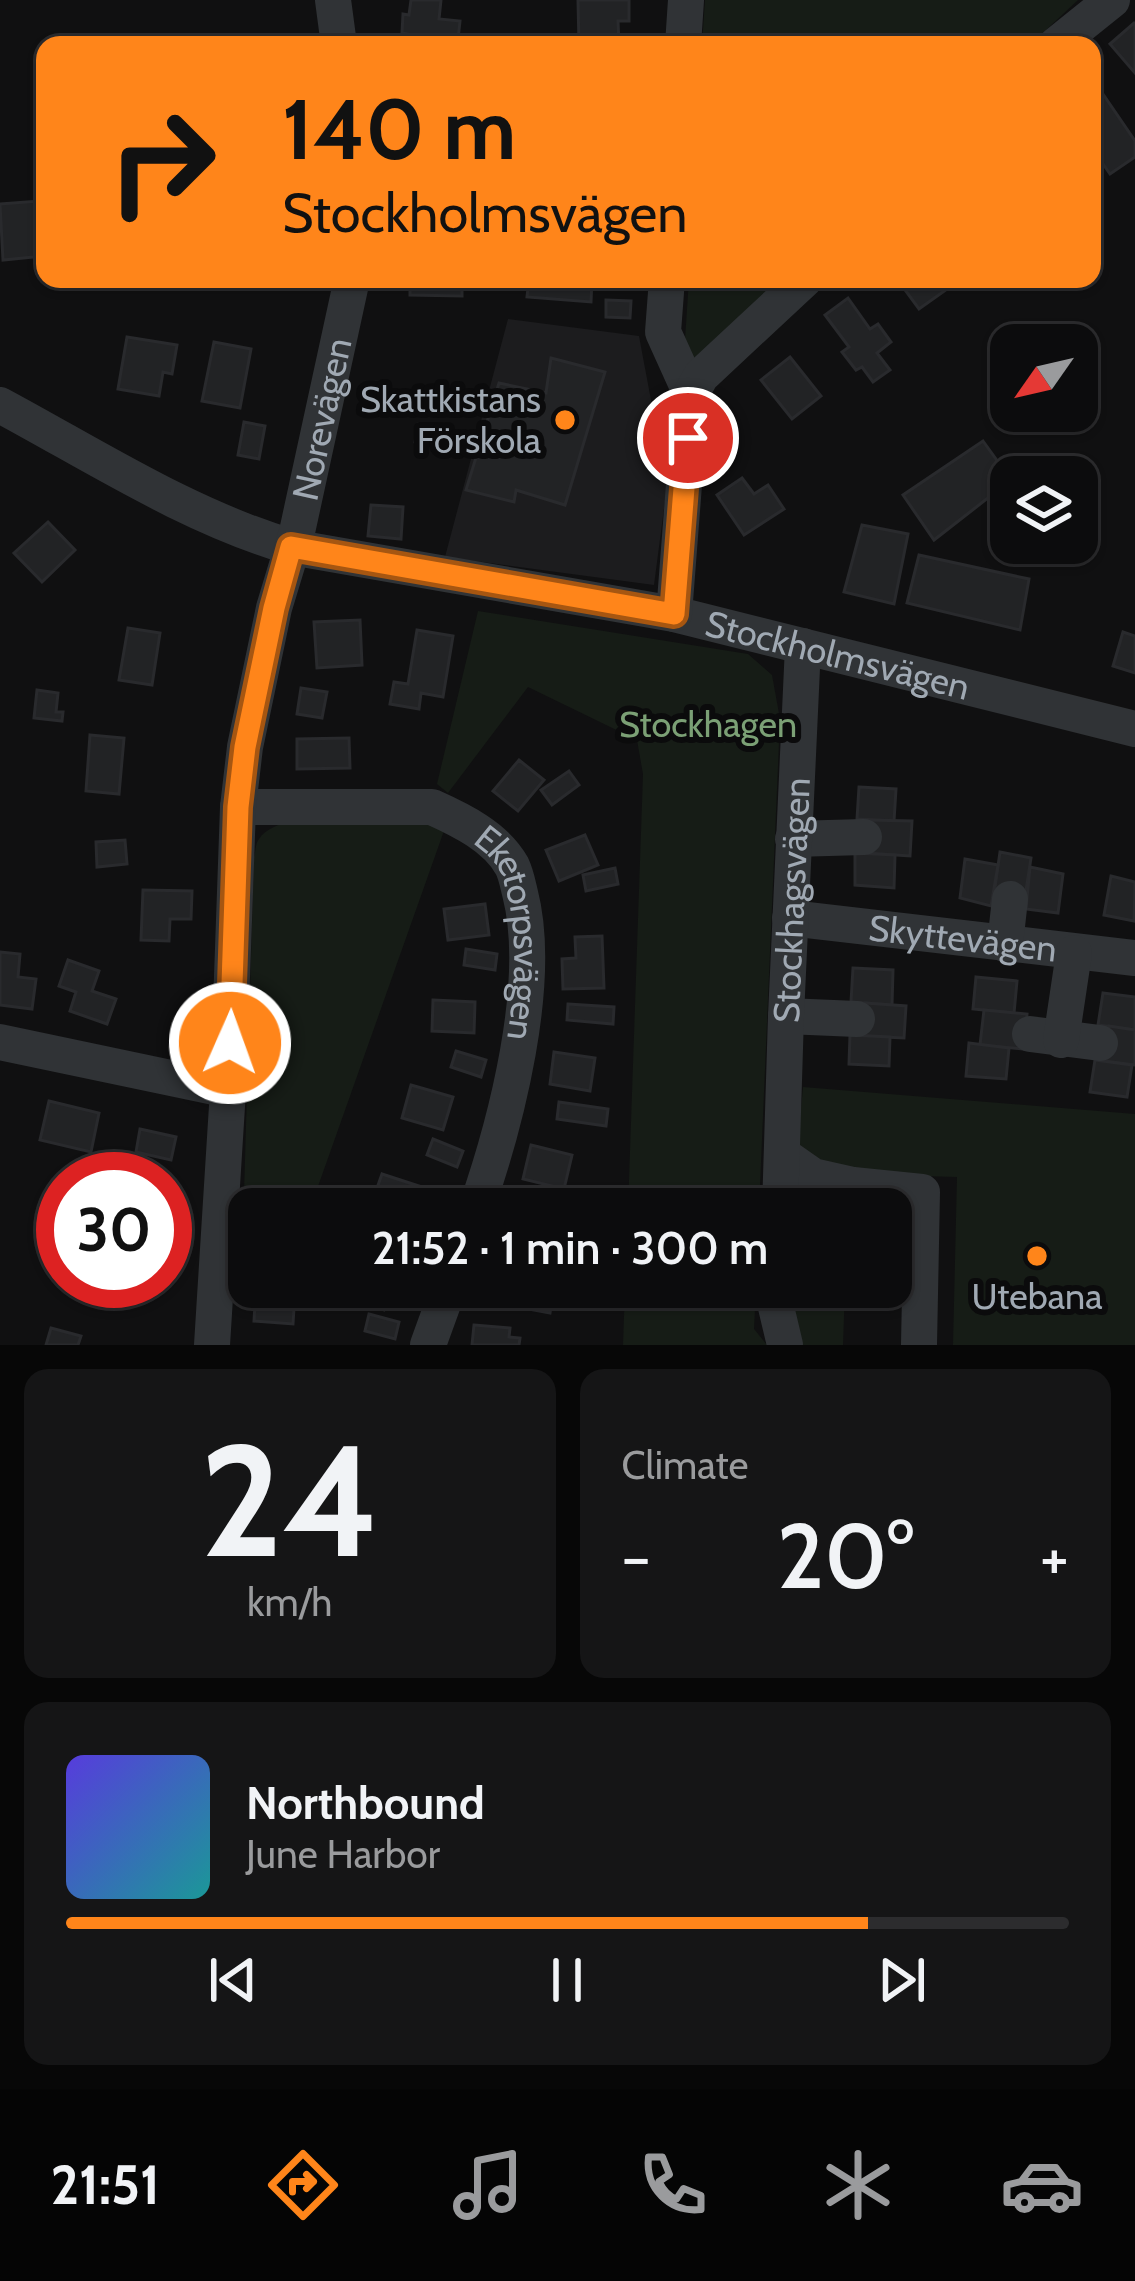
<!DOCTYPE html>
<html lang="en">
<head>
<meta charset="utf-8">
<style>
	:root { --surface:#0c0c0d; --page:#151516; --text:#f1f3f6; --muted:#9a9b9d; --line:#2c2c2e; --accent:#ff851a }
	body { margin:0; font-family:Cabin,sans-serif; background:var(--page); color:var(--text); height:100vh; display:flex; flex-direction:column; font-size:45px; white-space:nowrap }
	* { box-sizing:border-box; margin:0 }
	p { font-size:39px; color:var(--muted) }
	.icon { flex:none; width:66px; height:66px; fill:none; stroke:currentColor; stroke-width:2; stroke-linecap:round; stroke-linejoin:round }
	.map { position:relative; height:1345px; overflow:hidden }
	.sheet { display:flex; flex-direction:column; gap:24px; padding:24px; background:#070707; flex:1 }
	.sheet>* { flex:none }
	.hud { position:absolute; left:36px; top:36px; width:1065px; height:252px; border-radius:24px; box-shadow:0 3px 9px #0004,0 0 0 3px var(--line); background:#ff851a; color:#111; overflow:hidden }
	.needle { width:78px; rotate:236deg }
	.buttons { position:absolute; left:990px; top:324px; display:grid; gap:24px }
	.buttons a { display:grid; place-items:center; width:108px; height:108px; border-radius:24px; background:var(--surface); box-shadow:0 3px 9px #0004,0 0 0 3px var(--line); font-size:60px }
	.speed { position:absolute; left:36px; top:1152px; display:flex; gap:24px; font-size:60px; font-weight:700; text-align:center }
	.speed>* { display:grid; place-content:center; width:156px; height:156px; border-radius:50%; background:var(--surface); box-shadow:0 3px 9px #0004,0 0 0 3px var(--line); line-height:1 }
	.speed .limit { border:18px solid #d22; background:#fff; color:#111 }
	.pin { position:absolute; display:grid; place-items:center; width:102px; height:102px; color:#fff; margin:-51px; border:6px solid #fff; border-radius:50%; box-shadow:0 3px 12px #0007 }
	.me { position:absolute; width:132px; margin:-66px; rotate:2deg; stroke-linejoin:round; filter:drop-shadow(0 0 9px #0008) }
	.turn { display:flex; align-items:center; gap:42px; height:252px; padding:0 48px; font-size:54px }
	.turn .icon { width:156px; height:156px; stroke-width:2.5 }
	.turn b { display:block; font-size:84px; line-height:102px }
	.big { font-size:90px; font-weight:600; line-height:1.1 }
	.sheet .widget { flex:1; display:flex; flex-direction:column; justify-content:center; gap:18px; min-width:0; padding:0 42px; border-radius:24px; background:var(--page) }
	.sheet .dial { align-items:center; gap:0 }
	.dial b { font-size:156px; line-height:1 }
	.song { display:flex; align-items:center; gap:36px }
	.cover { width:144px; height:144px; border-radius:18px; background:linear-gradient(135deg,hsl(250 70% 55%),hsl(180 70% 35%)) }
	.played { height:12px; border-radius:6px; background:linear-gradient(90deg,var(--accent) 80%,var(--line) 80%) }
	.keys { display:flex; justify-content:space-around; direction:ltr }
	.heat { display:flex; justify-content:space-between; align-items:center; font-size:66px; direction:ltr }
	.sheet .tiles { flex:1; display:grid; gap:24px; grid-template-columns:1fr 1fr }
	.widget:last-child { grid-column:span 2 }
	.trip { position:absolute; left:228px; top:1188px; width:684px; height:120px; border-radius:24px; background:var(--surface); box-shadow:0 3px 9px #0004,0 0 0 3px var(--line); font-weight:600; line-height:120px; text-align:center }
	.dock { display:flex; height:192px; justify-content:space-around; align-items:center; background:#050505; color:var(--muted) }
	.dock .icon { width:84px; height:84px }
	.dock .current { color:var(--accent) }
	.dock b { font-size:54px; color:var(--text) }
	.map>svg:first-child { display:block }
</style>
</head>
<body>
<div class="map">
<svg width="1135" height="1345" viewBox="0 0 1135 1345">
	<rect width="100%" height="100%" fill="#101011"/>
	<!-- built -->
	<polygon fill="#1c1c1e" points="508,319 639,336 653,411 673,440 654,585 445,557"/>
	<!-- green -->
	<g fill="#161c16">
		<polygon points="705,0 1078,0 1030,45 702,45"/>
		<polygon points="689,279 780,279 683,370"/>
		<polygon points="478,611 748,654 772,675 780,719 759,1209 628,1209 643,774 637,740 528,687 448,793 437,784"/>
		<path d="M416,817L445,828L310,1209H249V1227H243L254,857C256,851 255,844 259,839C279,807 382,818 416,817Z"/>
		<polygon points="803,1087 1135,1114 1135,1345 953,1345 957,1177 849,1174 823,1170 798,1143"/>
		<polygon points="625,1287 756,1287 754,1329 767,1345 623,1345"/>
		<polygon points="790,1287 845,1287 843,1345 801,1345"/>
	</g>
	<!-- building -->
	<g fill="#222325" stroke="#292a2d" stroke-width="3">
		<polygon points="411,0 441,0 439,19 460,21 458,39 439,37 438,45 411,45 412,35 402,33 403,14 409,15"/>
		<polygon points="578,0 629,0 629,21 618,21 619,45 579,45"/>
		<polygon points="1134,23 1135,24 1135,73 1110,44"/>
		<polygon points="1092,78 1135,141 1135,157 1110,174 1092,148"/>
		<polygon points="39,201 44,256 3,260 0,204"/>
		<polygon points="410,279 462,279 462,296 410,295"/>
		<polygon points="529,279 592,279 591,302 527,297"/>
		<polygon points="897,279 944,279 950,287 919,309"/>
		<polygon points="848,298 870,329 878,324 891,342 877,353 890,370 873,382 862,367 856,370 842,352 849,347 825,315"/>
		<polygon points="606,300 631,301 630,318 606,317"/>
		<polygon points="127,337 177,345 172,374 163,372 159,396 118,389"/>
		<polygon points="214,342 251,349 240,408 202,401"/>
		<polygon points="790,357 821,396 792,419 761,380"/>
		<polygon points="551,358 605,372 565,505 516,490 514,502 466,490 499,383 546,393"/>
		<polygon points="244,422 265,426 259,459 238,455"/>
		<polygon points="418,424 430,425 428,443 415,442"/>
		<polygon points="983,441 1011,480 934,540 903,495"/>
		<polygon points="742,478 754,494 768,485 784,509 744,535 717,495"/>
		<polygon points="371,505 403,507 401,539 368,536"/>
		<polygon points="48,522 75,550 42,582 14,553"/>
		<polygon points="862,525 908,534 894,604 844,592"/>
		<polygon points="919,555 1029,579 1020,630 907,603"/>
		<polygon points="360,620 362,665 317,668 314,622"/>
		<polygon points="128,628 160,633 152,685 119,680"/>
		<polygon points="417,630 453,636 443,697 421,693 419,709 390,704 394,682 408,684"/>
		<polygon points="1123,632 1135,636 1135,673 1113,666"/>
		<polygon points="301,688 327,692 322,718 297,714"/>
		<polygon points="37,690 58,693 56,712 63,712 62,721 34,718"/>
		<polygon points="90,735 124,738 119,794 86,791"/>
		<polygon points="349,738 350,768 297,769 297,739"/>
		<polygon points="519,760 544,780 518,811 493,791"/>
		<polygon points="569,771 579,785 552,805 541,790"/>
		<polygon points="859,787 896,789 894,821 857,819"/>
		<polygon points="866,820 912,821 910,856 866,853"/>
		<polygon points="585,835 598,865 559,881 546,850"/>
		<polygon points="125,840 127,864 97,867 96,842"/>
		<polygon points="1000,852 1031,858 1025,897 994,894"/>
		<polygon points="855,853 895,855 894,888 855,885"/>
		<polygon points="965,859 998,865 991,906 960,898"/>
		<polygon points="1030,867 1063,874 1058,913 1026,909"/>
		<polygon points="615,868 618,884 586,891 583,875"/>
		<polygon points="1111,876 1135,882 1134,921 1104,915"/>
		<polygon points="143,890 192,891 191,919 170,919 169,941 141,940"/>
		<polygon points="485,904 489,935 448,940 444,909"/>
		<polygon points="602,936 604,988 563,989 562,959 576,958 575,937"/>
		<polygon points="466,949 497,954 495,970 464,965"/>
		<polygon points="0,952 20,954 18,977 36,979 32,1009 0,1005"/>
		<polygon points="68,960 99,971 92,991 116,999 107,1024 70,1011 76,992 59,986"/>
		<polygon points="853,968 893,970 892,1005 851,1002"/>
		<polygon points="976,977 1017,981 1014,1013 973,1009"/>
		<polygon points="1103,993 1135,997 1135,1030 1098,1025"/>
		<polygon points="433,1000 475,1002 474,1033 432,1031"/>
		<polygon points="865,1003 906,1006 904,1038 862,1036"/>
		<polygon points="568,1004 614,1007 613,1024 567,1020"/>
		<polygon points="984,1010 1027,1014 1024,1049 980,1045"/>
		<polygon points="1109,1026 1135,1030 1135,1065 1104,1061"/>
		<polygon points="850,1035 890,1037 889,1066 849,1064"/>
		<polygon points="969,1043 1009,1048 1006,1079 966,1076"/>
		<polygon points="456,1051 486,1060 481,1077 451,1067"/>
		<polygon points="554,1052 595,1058 590,1091 550,1084"/>
		<polygon points="1095,1060 1132,1065 1127,1097 1090,1092"/>
		<polygon points="411,1085 453,1097 443,1130 402,1118"/>
		<polygon points="49,1101 99,1113 91,1152 40,1140"/>
		<polygon points="559,1102 608,1109 606,1126 557,1119"/>
		<polygon points="140,1129 176,1137 171,1160 136,1152"/>
		<polygon points="433,1139 463,1151 457,1167 427,1155"/>
		<polygon points="531,1145 572,1155 564,1189 523,1179"/>
		<polygon points="382,1174 422,1187 414,1209 377,1209 377,1207 371,1205"/>
		<polygon points="262,1193 282,1194 282,1209 262,1209"/>
		<polygon points="59,1225 63,1226 63,1259 49,1255"/>
		<polygon points="63,1280 63,1281 96,1281 91,1297 61,1287"/>
		<polygon points="347,1287 391,1287 384,1310 343,1298"/>
		<polygon points="256,1288 295,1291 293,1324 254,1321"/>
		<polygon points="522,1288 553,1295 550,1313 518,1307"/>
		<polygon points="369,1314 399,1322 395,1339 365,1331"/>
		<polygon points="474,1325 510,1328 509,1337 520,1338 519,1345 472,1345"/>
		<polygon points="51,1328 81,1336 78,1345 46,1345"/>
	</g>
	<g fill="none" stroke-linecap="round" stroke-linejoin="round">
		<!-- minor -->
		<g stroke="#303336" stroke-width="36">
			<polyline points="333,0 339,45"/>
			<polyline points="683,45 686,0"/>
			<polyline points="1056,45 1112,0"/>
			<polyline points="667,279 663,332 691,394"/>
			<path id="s1" d="M0,405C95,456 187,516 291,547L674,614L1135,729"/>
			<polyline points="674,614 691,394 701,376 805,279"/>
			<path id="s2" d="M238,807H432C461,820 496,837 512,866C516,874 518,885 520,893C543,982 506,1123 476,1209"/>
			<polyline points="793,839 864,837"/>
			<path id="s3" d="M790,918L1135,958"/>
			<polyline points="1005,944 1010,899"/>
			<polyline points="786,1016 857,1019"/>
			<polyline points="1030,1034 1100,1043"/>
			<polyline points="1061,1040 1074,953"/>
			<polyline points="0,1042 228,1090"/>
			<polyline points="783,1155 813,1176 853,1185 922,1192 919,1345"/>
			<path id="s4" d="M780,1209L786,1016L803,646"/>
			<polyline points="777,1287 776,1307 785,1345"/>
			<path id="s5" d="M212,1345L228,1090L238,807L245,747L274,608L297,532L352,279"/>
			<polyline points="428,1345 449,1287"/>
		</g>
	</g>
	<g fill="none" stroke-linecap="round" stroke-linejoin="round">
		<defs>
			<polyline id="route" points="230,1043 238,807 245,747 274,608 291,547 674,614 688,438"/>
		</defs>
		<!-- route casing -->
		<use href="#route" stroke="#a65611" stroke-width="30"/>
		<!-- route -->
		<use href="#route" stroke="#ff851a" stroke-width="21"/>
	</g>
	<!-- markers -->
	<g fill="#ff851a" stroke="#0b0b0c" stroke-width="4.5">
		<circle cx="565" cy="420" r="12"/>
		<circle cx="1037" cy="1256" r="12"/>
	</g>
	<g text-anchor="middle" stroke-width="12" stroke-linejoin="round" paint-order="stroke">
		<!-- poi labels -->
		<g font-size="36" fill="#a0a9b3" stroke="#0b0b0c" text-anchor="end">
			<text x="541" y="412">Skattkistans<tspan x="541" dy="41">Förskola</tspan></text>
			<text x="1037" y="1309" text-anchor="middle">Utebana</text>
		</g>
		<!-- street labels -->
		<g font-size="36" fill="#a0a9b3" stroke="#0b0b0c">
			<text dy="13" stroke="none"><textPath href="#s5" startOffset="936">Norevägen</textPath></text>
			<text dy="13" stroke="none"><textPath href="#s1" startOffset="882">Stockholmsvägen</textPath></text>
			<text dy="13" stroke="none"><textPath href="#s4" startOffset="309">Stockhagsvägen</textPath></text>
			<text dy="13" stroke="none"><textPath href="#s3" startOffset="174">Skyttevägen</textPath></text>
			<text dy="13" stroke="none"><textPath href="#s2" startOffset="360">Eketorpsvägen</textPath></text>
		</g>
		<!-- park labels -->
		<g font-size="36" fill="#7ba075" stroke="#0b0b0c">
			<text x="708" y="737">Stockhagen</text>
		</g>
	</g>
</svg>
<div class="buttons">
<a><svg class="needle" viewBox="-14 -14 28 28"><path d="M0-13l5 13h-10z" fill="#e53935"/><path d="M0 13l5-13h-10z" fill="#9a9b9d"/></svg></a>
<a><svg class="icon" aria-label="layers" viewBox="0 0 24 24"><path d="M12 4l9 5-9 5-9-5zM3 14l9 5 9-5"/></svg></a>
</div>
<div class="speed"><div class="limit">30</div></div>
<div class="pin" style="left:688px;top:438px;background:#d93025"><svg class="icon" aria-label="arrive" viewBox="0 0 24 24"><path d="M6 21V4h12l-3 4 3 4H6"/></svg></div>
<svg class="me" style="left:230px;top:1043px" viewBox="-20 -20 40 40"><circle r="17" fill="#ff851a" stroke="#fff" stroke-width="3"/><path d="M0-11L8 9 0 5-8 9z" fill="#fff"/></svg>
<div class="trip">21:52 · 1 min · 300 m</div>
<div class="hud">
<div class="turn"><svg class="icon" aria-label="right" viewBox="0 0 24 24"><path d="M7 20v-9h11M14 6l5 5-5 5"/></svg><div><b>140 m</b>Stockholmsvägen</div></div>
</div>
</div>
<section class="sheet">
<div class="tiles">
<div class="widget dial"><b>24</b><p>km/h</p></div>
<div class="widget"><p>Climate</p>
<div class="heat"><a>−</a><b class="big">20°</b><a>+</a></div>
</div>
<div class="widget">
<div class="song"><i class="cover"></i><div><b>Northbound</b><p>June Harbor</p></div></div>
<div class="played"></div>
<div class="keys"><svg class="icon" aria-label="previous" viewBox="0 0 24 24"><path d="M18 5L8 12l10 7zM5 5v14"/></svg><svg class="icon" aria-label="pause" viewBox="0 0 24 24"><path d="M8 5v14M16 5v14"/></svg><svg class="icon" aria-label="next" viewBox="0 0 24 24"><path d="M6 5l10 7-10 7zM19 5v14"/></svg></div>
</div>
</div>
</section>
<nav class="dock">
<b>21:51</b>
<svg class="icon current" aria-label="directions" viewBox="0 0 24 24"><path d="M12 3l9 9-9 9-9-9zM9 14v-3h6M13 9l2 2-2 2"/></svg>
<svg class="icon" aria-label="music" viewBox="0 0 24 24"><path d="M9 18V5l10-2v13"/><circle cx="6" cy="18" r="3"/><circle cx="16" cy="16" r="3"/></svg>
<svg class="icon" aria-label="phone" viewBox="0 0 24 24"><path d="M5 4h4l2 5-3 2q2 4 5 5l2-3 5 2v4C11 20 4 13 5 4z"/></svg>
<svg class="icon" aria-label="climate" viewBox="0 0 24 24"><path d="M12 3v18M4 7l16 10M4 17L20 7"/></svg>
<svg class="icon" aria-label="car" viewBox="0 0 24 24"><path d="M5 17H2v-5l4-1 3-4h7l3 4 3 1v5h-3M9 17h6M6 11h13"/><circle cx="7" cy="17" r="2"/><circle cx="17" cy="17" r="2"/></svg>
</nav>
</body>
</html>
